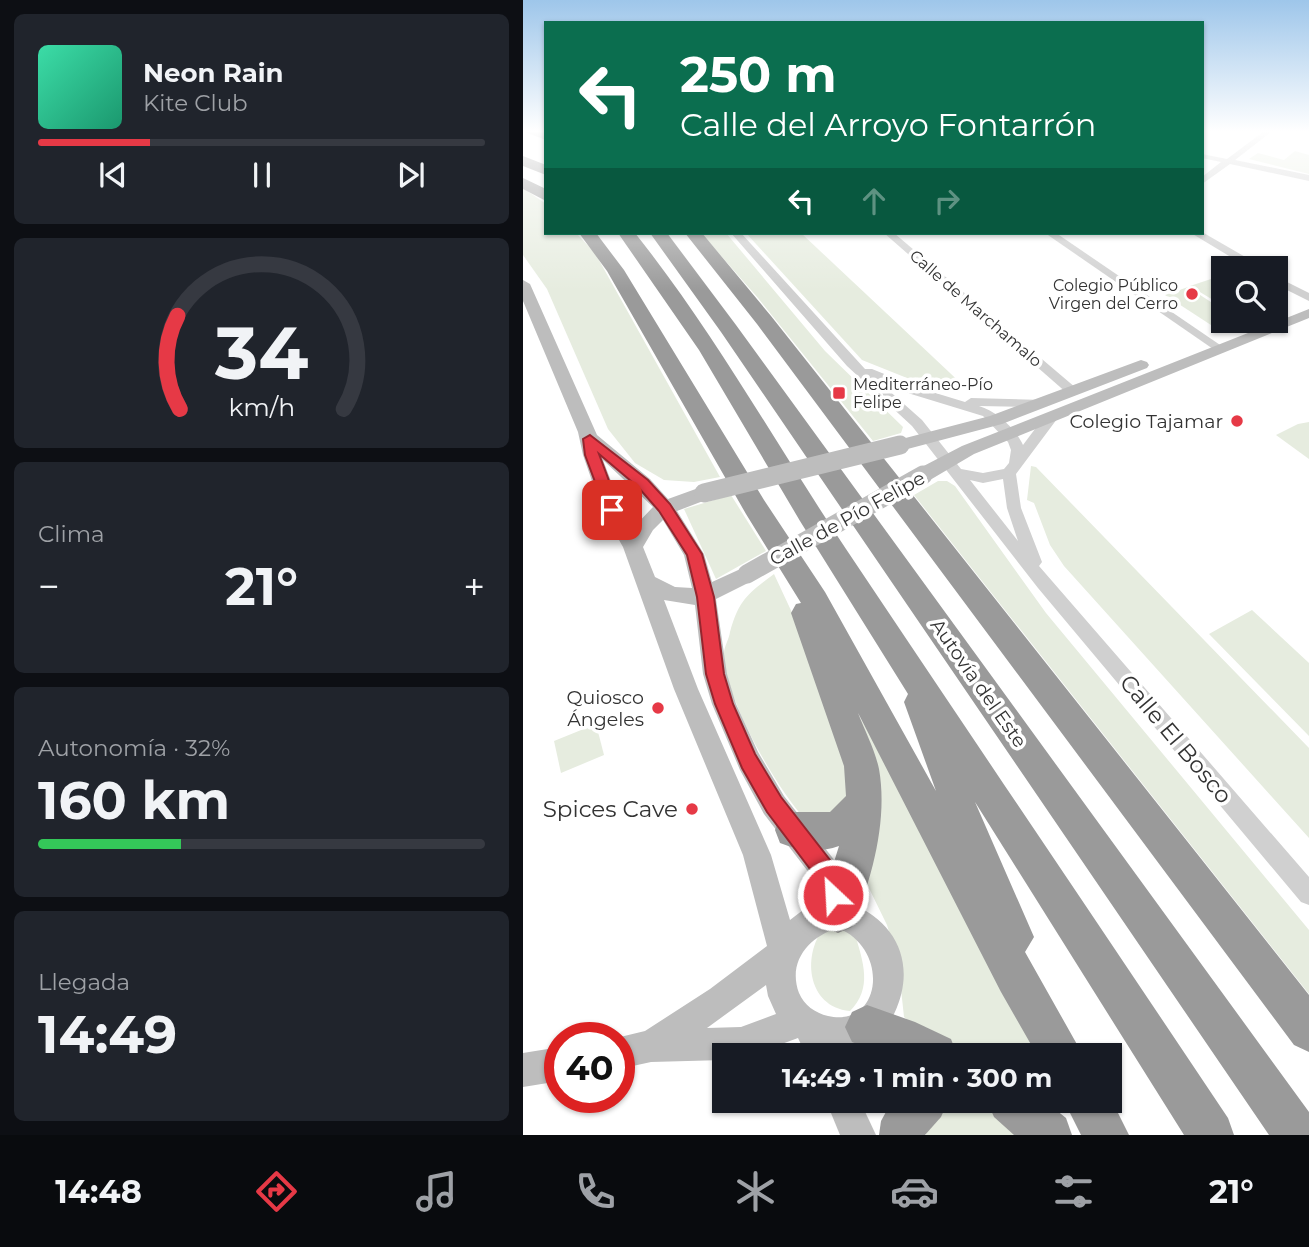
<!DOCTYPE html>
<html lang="es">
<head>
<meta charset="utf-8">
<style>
	:root { --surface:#171b24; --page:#20242c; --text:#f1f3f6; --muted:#9ea1a6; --line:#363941; --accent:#e63946 }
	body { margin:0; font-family:Montserrat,sans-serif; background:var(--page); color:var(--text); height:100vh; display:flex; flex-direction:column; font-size:26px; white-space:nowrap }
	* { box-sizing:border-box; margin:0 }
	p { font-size:23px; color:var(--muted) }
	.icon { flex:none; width:38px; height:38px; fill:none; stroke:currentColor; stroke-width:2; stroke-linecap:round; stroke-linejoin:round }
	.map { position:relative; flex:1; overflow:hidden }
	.details { display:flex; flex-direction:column; gap:14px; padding:14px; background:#0d0f14; width:523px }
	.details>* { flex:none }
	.banner { position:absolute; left:21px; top:21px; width:660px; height:214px; border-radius:0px; box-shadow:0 2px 5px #0004; background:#0b6e4f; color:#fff; overflow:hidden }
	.controls { position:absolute; left:688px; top:256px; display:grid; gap:14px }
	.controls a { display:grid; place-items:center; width:77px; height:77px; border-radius:0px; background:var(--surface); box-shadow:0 2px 5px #0004; font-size:35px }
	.speed { position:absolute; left:21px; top:1022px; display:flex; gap:14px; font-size:35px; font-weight:700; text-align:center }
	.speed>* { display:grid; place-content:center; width:91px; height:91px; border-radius:50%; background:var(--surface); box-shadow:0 2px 5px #0004; line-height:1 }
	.speed .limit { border:10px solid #d22; background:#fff; color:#111 }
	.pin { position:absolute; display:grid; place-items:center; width:60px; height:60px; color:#fff; margin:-30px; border-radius:14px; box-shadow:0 4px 10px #0006 }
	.me { position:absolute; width:77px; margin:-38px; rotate:335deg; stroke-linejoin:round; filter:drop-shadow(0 0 5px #0008) }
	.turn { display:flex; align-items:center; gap:24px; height:147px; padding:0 21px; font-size:32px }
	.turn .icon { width:91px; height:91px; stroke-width:2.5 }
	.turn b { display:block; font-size:49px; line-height:60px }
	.lanes { display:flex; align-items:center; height:66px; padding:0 21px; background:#0003; justify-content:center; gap:35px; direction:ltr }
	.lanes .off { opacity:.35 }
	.big { font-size:52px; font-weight:700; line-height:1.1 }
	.details .widget { flex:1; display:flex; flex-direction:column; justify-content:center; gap:10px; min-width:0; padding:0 24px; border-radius:10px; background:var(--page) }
	.details .dial { align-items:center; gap:0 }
	.dial svg { height:182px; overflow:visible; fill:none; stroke:var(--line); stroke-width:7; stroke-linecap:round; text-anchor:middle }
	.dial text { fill:var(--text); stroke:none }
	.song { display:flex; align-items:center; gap:21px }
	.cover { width:84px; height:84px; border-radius:10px; background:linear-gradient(135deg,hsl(160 70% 55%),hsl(160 70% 35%)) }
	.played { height:7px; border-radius:4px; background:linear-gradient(90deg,var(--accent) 25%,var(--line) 25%) }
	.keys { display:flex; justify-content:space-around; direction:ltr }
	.heat { display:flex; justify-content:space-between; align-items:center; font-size:38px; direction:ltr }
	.charge { height:10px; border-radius:5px; background:linear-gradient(90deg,#34c759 32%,var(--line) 0) }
	.trip { position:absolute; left:189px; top:1043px; width:410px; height:70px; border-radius:0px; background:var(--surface); box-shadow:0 2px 5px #0004; font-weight:700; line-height:70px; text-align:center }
	.menu { display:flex; height:112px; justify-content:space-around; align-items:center; background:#090b0e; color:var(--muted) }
	.menu .icon { width:49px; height:49px }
	.menu .on { color:var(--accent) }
	.menu b { font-size:32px; color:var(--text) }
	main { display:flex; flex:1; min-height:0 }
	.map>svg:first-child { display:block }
</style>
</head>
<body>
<main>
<section class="details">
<div class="widget">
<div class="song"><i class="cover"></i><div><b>Neon Rain</b><p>Kite Club</p></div></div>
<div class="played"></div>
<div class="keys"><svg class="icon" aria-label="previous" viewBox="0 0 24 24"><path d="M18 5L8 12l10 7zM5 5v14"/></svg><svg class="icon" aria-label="pause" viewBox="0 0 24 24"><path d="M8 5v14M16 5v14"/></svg><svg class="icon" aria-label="next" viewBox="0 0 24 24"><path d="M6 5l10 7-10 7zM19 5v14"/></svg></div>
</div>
<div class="widget dial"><svg viewBox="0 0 100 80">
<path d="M14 69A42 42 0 1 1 86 69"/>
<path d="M14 69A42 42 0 0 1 13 28" stroke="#e63946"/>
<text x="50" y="56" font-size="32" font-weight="700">34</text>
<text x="50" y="72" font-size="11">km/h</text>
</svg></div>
<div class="widget"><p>Clima</p>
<div class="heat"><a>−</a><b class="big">21°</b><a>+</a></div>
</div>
<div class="widget"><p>Autonomía · 32%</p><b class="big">160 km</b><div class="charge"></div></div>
<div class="widget"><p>Llegada</p><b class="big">14:49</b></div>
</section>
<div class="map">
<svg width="786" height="1135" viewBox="0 0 786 1135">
	<rect width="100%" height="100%" fill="#fff"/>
	<!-- green -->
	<g fill="#e6ecdf">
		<polygon points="772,151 786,155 786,174 726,159 735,153 761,160"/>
		<polygon points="0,188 23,204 23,233 53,233 72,253 197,477 171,482 141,480 112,463 85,429 24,289 0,255"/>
		<polygon points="178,233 203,233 302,351 380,427 378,433 350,441 235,298"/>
		<polygon points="223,233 278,233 443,388 414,390 339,360"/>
		<polygon points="688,279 700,286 700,306 667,286"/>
		<polygon points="665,287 700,310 702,320 688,325 642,295"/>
		<polygon points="786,422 786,459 753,435 775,424"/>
		<polygon points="508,466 513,467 786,748 786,838 541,566 527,545 511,503 504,500"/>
		<polygon points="415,481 424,481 432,486 523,613 786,930 786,994 391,495"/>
		<polygon points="208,495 243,551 193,579 161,509"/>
		<path d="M251,574L279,634L334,777L317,817H280C251,784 201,697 201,653C201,647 206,639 207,632C216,600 224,594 251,574Z"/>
		<polygon points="729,610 786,663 786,736 686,634"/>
		<polygon points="326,699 471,946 529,1055 449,1055 415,1036 394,1028 381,1017 375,961 364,925 342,880"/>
		<polygon points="73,724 81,755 38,773 31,741"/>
		<path d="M304,924L332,934C340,962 350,988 327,1011C283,1007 278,952 304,924Z"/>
		<path d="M426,1101C458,1101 477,1116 501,1135H403C403,1119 414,1110 426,1101Z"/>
	</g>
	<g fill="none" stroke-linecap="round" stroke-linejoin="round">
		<!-- street -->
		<g fill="#d0d0d0" fill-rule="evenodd">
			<polygon points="740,132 748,132 712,160 786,175 786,181 707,164 679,184 679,177 698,162 679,158 679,154 704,159"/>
			<polygon points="679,232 738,266 739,268 726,268 668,233"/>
			<path d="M208,233H218L342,369H349L396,388L442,402L448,398L521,400V406L517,407L456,406C473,411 492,428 500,445L524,413H534V419L493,474L498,508L519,562L516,566L786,877V905L778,902L515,588L389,426L324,366ZM354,380L388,394L460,416L485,442L488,450L486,463L481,469L460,473L438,469L399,420ZM480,479L484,508L495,541L447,480L460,483Z"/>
			<polygon points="361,233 371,233 553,388 553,394 545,394"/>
			<polygon points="522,233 533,233 703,349 701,351 693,351"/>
			<polygon points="752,276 786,293 786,301 752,284"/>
		</g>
		<!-- secondary -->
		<g fill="#bdbdbd" fill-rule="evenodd">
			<path d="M0,280L7,284L74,435L127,479L145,499L181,486L188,488L191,493L188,498L154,511L181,554L189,582L224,566L231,568L235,574L231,580L193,599L204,674L213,704L235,752L261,796L316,866L327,903C375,922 394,966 371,1014C359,1036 341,1050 315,1050L316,1055H283L275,1038L229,1055H201V1060L128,1062L96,1069V1038H93L122,1031L187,989L244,946L220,855L151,689L100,547L79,510L60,455L55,432L0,301ZM80,460L130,507L110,528L99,510ZM140,520L161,555L169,588L152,587L132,577L120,547L130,530ZM141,600L172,605L180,674L189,704L217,770L241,814L293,882L297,903L280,910L267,920L248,855L175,689ZM315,928C367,949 359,1028 305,1016C292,1013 281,1005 276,993C264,961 287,936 315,928ZM243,985L245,996L253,1014L218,1027L184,1028Z"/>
			<polygon points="786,309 786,318 451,454 407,480 393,480 391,475 393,470 439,446"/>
			<polygon points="618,360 624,362 626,365 624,368 479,424 377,451 368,445 371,441 467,416"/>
			<polygon points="37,1047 37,1081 0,1087 0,1053"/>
			<polygon points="303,1101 337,1101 353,1135 317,1135"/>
		</g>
		<!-- highway -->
		<g fill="#9a9a9a" fill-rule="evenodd">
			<polygon points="2,132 23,132 23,140"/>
			<polygon points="0,156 23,165 23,175 0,166"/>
			<polygon points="0,178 23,189 23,201 0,189"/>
			<path d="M56,233H73L101,270L241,500L302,592L413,791L381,702L385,694L277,521L176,350L95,233H112C191,332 252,443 323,549C450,739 578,928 705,1118L711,1135H661L452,802L511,937L502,952L560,1055H514L478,992L335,713C342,731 352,750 356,769C365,820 349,879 329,927L315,933L301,927L295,913L316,846C296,853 276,851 257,843L252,830L257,817L270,812H307L323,796L321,766L268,613L273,604L278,603L223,514L84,271Z"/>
			<polygon points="127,233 144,233 213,325 786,1112 786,1135 746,1135 198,332"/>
			<polygon points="162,233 179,233 248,316 786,995 786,1052 771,1045 234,324"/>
			<polygon points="344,1005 392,1022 428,1039 434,1055 363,1055 329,1042 322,1027 329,1012"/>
			<polygon points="586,1095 606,1135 558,1135 541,1101 586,1101"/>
			<polygon points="369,1101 425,1101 418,1117 402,1135 356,1135 358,1121"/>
			<polygon points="464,1101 522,1101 543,1118 549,1135 491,1135 471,1117"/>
		</g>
		<!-- secondary-bridge -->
		<g stroke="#bdbdbd" stroke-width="19">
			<polyline points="181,493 377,445"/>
			<polyline points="224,574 400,475"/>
		</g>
	</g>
	<!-- sky -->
	<linearGradient id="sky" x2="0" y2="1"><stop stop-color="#9ec6ea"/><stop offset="0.45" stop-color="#fff"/><stop offset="1" stop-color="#fff" stop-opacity="0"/></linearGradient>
	<rect width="786" height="291" fill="url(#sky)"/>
	<!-- route -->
	<polygon fill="#e63946" stroke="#96252e" stroke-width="2" points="67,435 125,480 147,504 179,554 191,597 201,674 210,704 232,754 258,797 314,869 321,895 318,903 310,906 302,903 296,881 244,812 219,768 192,704 183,674 174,597 164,555 136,511 115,487 76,454 97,510 94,514 84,514 62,455 60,439"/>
	<!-- markers -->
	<g fill="#e63946" stroke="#fff" stroke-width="2.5">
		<circle cx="669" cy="294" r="7"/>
		<rect x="309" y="386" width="14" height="14" rx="3.5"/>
		<circle cx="714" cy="421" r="7"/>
		<circle cx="135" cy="708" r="7"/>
		<circle cx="169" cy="809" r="7"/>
	</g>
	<g text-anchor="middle" stroke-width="7" stroke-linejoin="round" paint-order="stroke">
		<!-- far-poi labels -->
		<g font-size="16" fill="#333" stroke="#fff" text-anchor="end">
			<text x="655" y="291">Colegio Público<tspan x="655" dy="18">Virgen del Cerro</tspan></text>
			<text x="330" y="390" text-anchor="start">Mediterráneo-Pío<tspan x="330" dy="18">Felipe</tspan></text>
		</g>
		<!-- far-street labels -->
		<g font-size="16" fill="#333" stroke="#fff">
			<text transform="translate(453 308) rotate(41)" y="6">Calle de Marchamalo</text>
		</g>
		<!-- poi labels -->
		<g font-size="19" fill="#333" stroke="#fff" text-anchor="end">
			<text x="700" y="428">Colegio Tajamar</text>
			<text x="121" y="704">Quiosco<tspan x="121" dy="22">Ángeles</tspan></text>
		</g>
		<!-- street labels -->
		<g font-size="19" fill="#333" stroke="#fff">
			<text transform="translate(324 518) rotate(-29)" y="7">Calle de Pío Felipe</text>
			<text transform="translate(456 683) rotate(55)" y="7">Autovía del Este</text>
		</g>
		<!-- near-street labels -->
		<g font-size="23" fill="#333" stroke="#fff">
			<text transform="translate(653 739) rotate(50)" y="8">Calle El Bosco</text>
		</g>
		<!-- near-poi labels -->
		<g font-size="23" fill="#333" stroke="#fff" text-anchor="end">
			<text x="155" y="817">Spices Cave</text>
		</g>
	</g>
</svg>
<div class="controls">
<a><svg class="icon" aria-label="search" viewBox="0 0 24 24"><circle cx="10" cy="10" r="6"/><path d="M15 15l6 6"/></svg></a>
</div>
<div class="speed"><div class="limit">40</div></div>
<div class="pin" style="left:89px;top:510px;background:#d93025"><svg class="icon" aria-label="arrive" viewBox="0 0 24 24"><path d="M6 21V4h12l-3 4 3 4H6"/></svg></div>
<svg class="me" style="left:310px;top:895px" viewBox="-20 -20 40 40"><circle r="17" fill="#e63946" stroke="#fff" stroke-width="3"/><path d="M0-11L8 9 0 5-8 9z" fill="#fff"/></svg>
<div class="trip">14:49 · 1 min · 300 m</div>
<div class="banner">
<div class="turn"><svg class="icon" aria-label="left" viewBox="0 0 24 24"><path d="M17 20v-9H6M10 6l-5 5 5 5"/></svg><div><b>250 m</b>Calle del Arroyo Fontarrón</div></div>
<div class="lanes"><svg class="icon" aria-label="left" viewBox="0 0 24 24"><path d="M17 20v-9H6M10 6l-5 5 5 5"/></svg><svg class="icon off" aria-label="ahead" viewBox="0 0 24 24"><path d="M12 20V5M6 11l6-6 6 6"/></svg><svg class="icon off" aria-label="right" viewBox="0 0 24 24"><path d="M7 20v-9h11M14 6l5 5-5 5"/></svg></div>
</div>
</div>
</main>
<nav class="menu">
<b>14:48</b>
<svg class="icon on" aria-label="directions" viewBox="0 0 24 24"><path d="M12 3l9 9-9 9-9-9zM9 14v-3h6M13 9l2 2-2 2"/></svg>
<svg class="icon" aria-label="music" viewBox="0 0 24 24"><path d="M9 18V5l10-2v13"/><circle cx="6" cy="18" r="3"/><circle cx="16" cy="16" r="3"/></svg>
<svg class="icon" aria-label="phone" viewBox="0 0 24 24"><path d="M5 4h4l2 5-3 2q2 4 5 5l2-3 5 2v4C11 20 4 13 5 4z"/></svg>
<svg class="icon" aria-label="climate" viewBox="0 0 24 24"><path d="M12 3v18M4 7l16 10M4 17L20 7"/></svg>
<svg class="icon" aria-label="car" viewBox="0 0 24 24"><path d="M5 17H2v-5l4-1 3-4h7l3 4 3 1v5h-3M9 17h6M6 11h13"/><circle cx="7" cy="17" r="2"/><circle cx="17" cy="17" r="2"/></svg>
<svg class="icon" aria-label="filters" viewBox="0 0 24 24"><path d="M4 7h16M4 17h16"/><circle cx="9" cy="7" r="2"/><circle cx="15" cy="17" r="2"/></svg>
<b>21°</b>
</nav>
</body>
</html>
